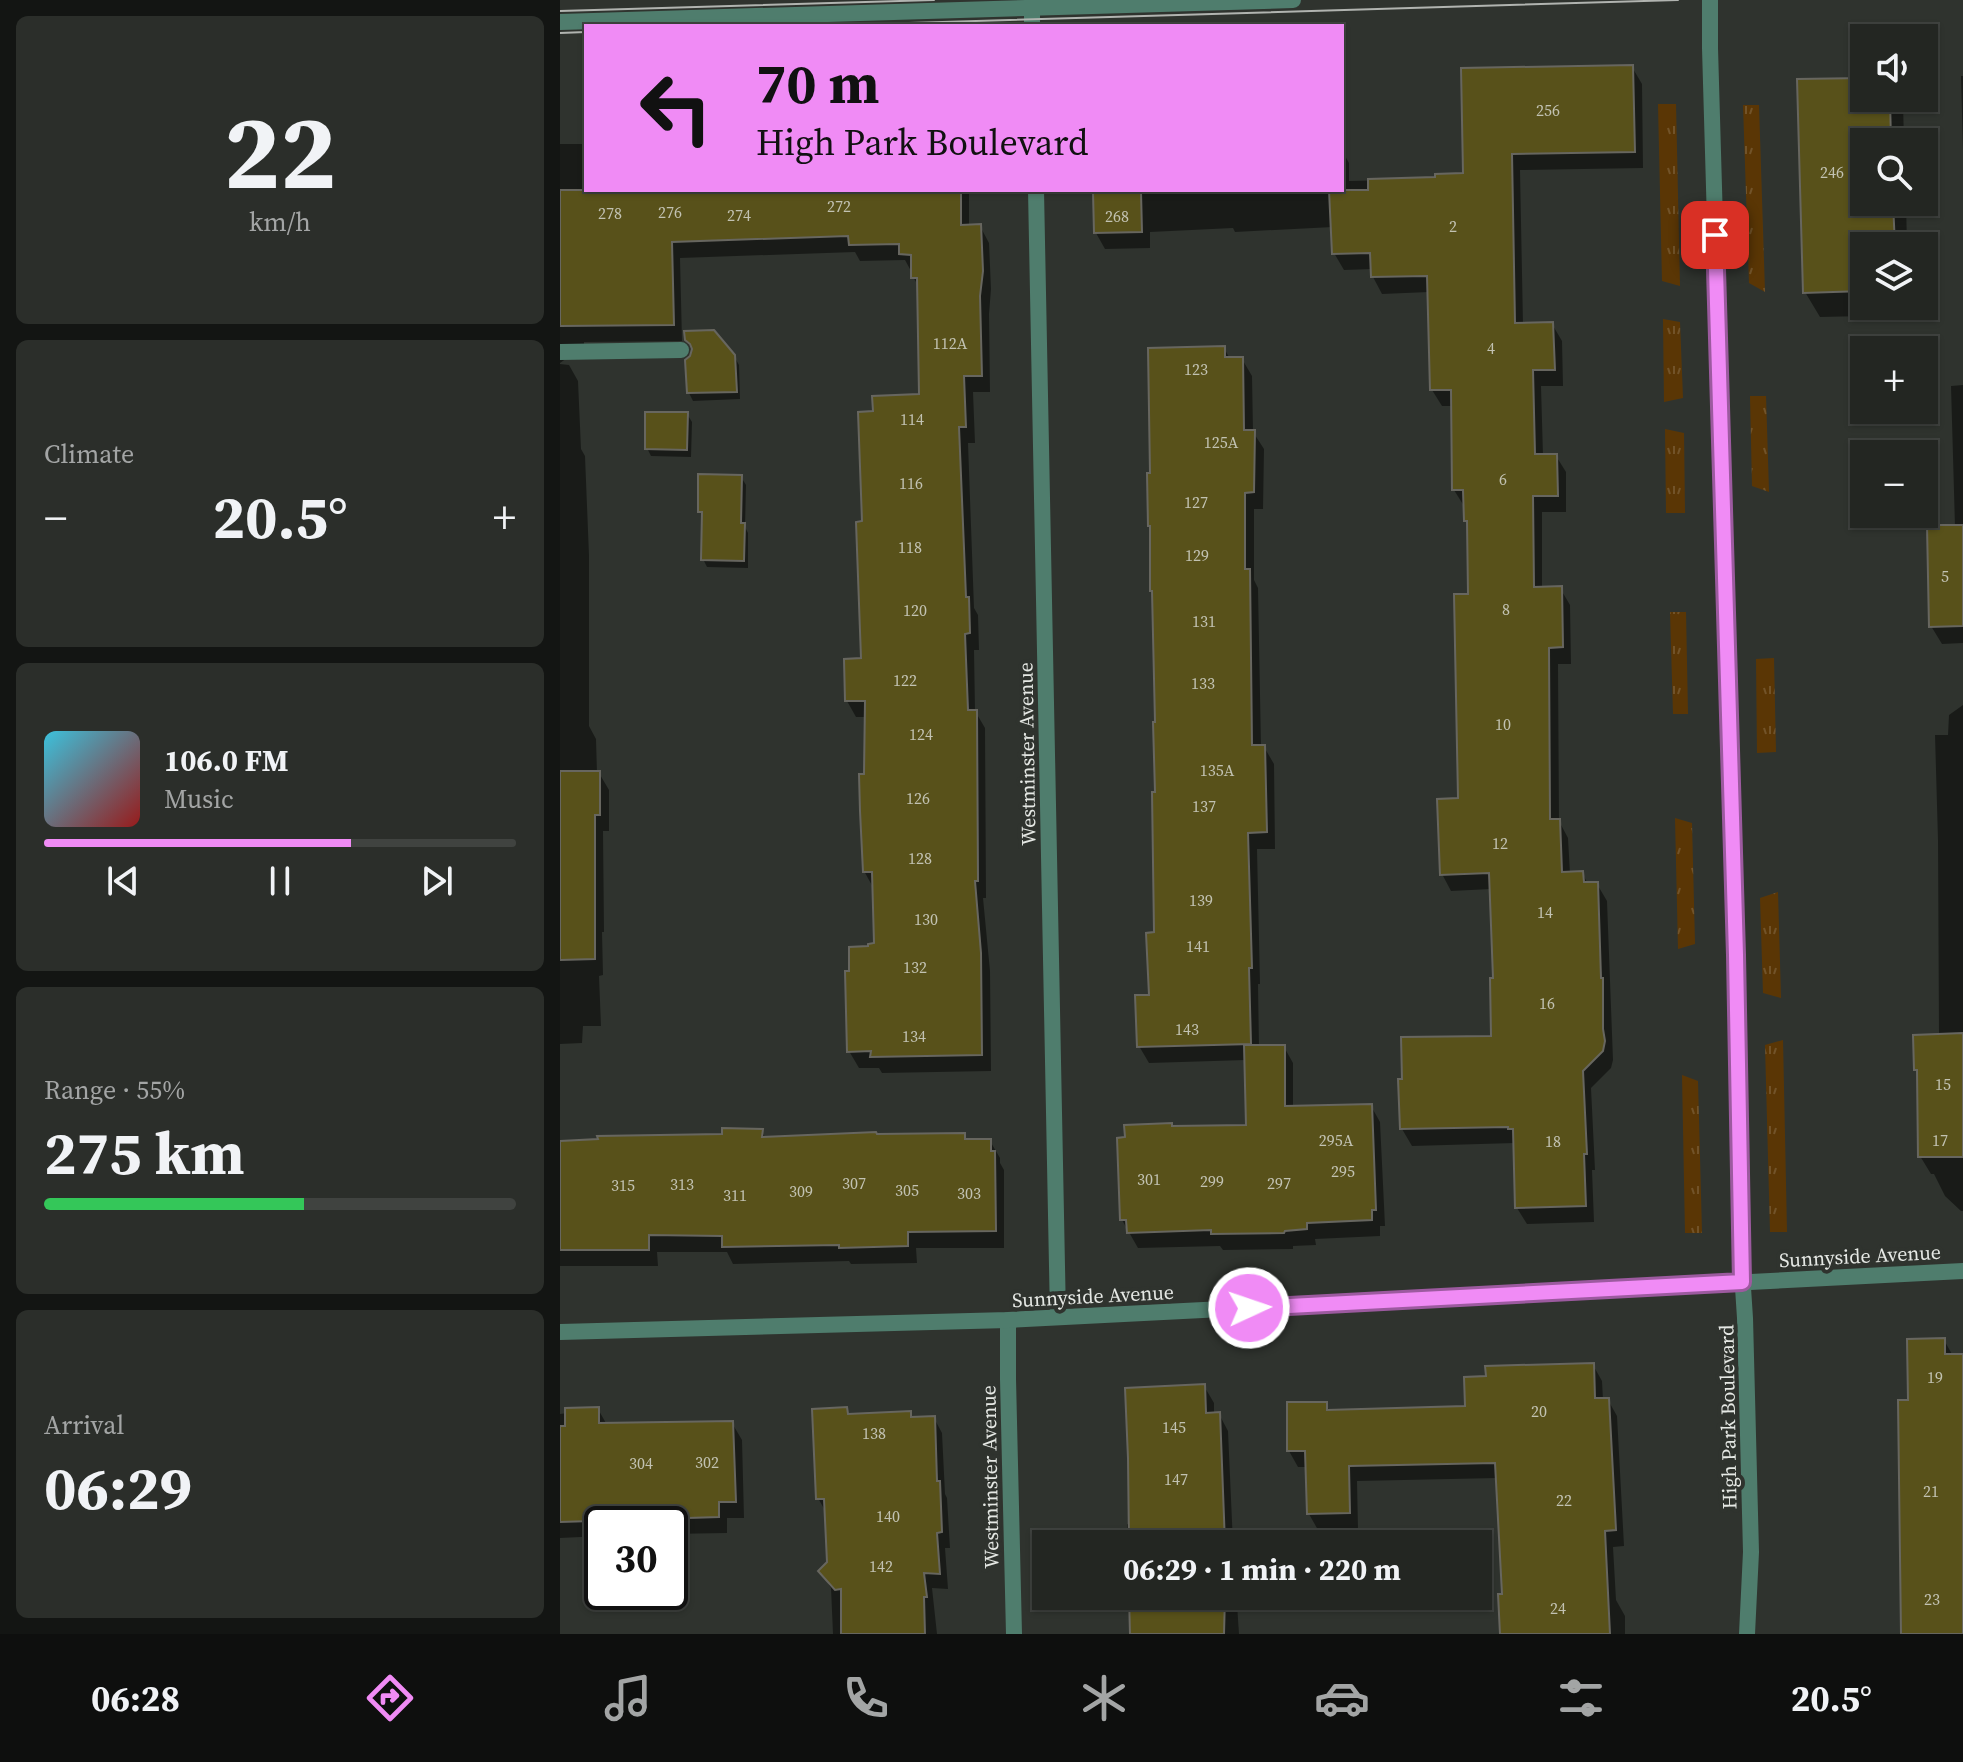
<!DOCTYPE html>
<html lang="en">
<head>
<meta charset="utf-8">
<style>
	:root { --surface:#232622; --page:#2b2e2a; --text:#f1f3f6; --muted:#a3a5a5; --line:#404340; --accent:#f08bf5 }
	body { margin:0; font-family:"Source Serif 4",serif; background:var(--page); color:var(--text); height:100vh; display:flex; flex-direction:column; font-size:30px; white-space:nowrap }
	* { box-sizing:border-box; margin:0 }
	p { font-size:26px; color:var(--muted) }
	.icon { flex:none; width:44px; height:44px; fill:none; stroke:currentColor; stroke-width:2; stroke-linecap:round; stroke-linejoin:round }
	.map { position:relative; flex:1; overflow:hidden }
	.sheet { display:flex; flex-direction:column; gap:16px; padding:16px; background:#131513; width:560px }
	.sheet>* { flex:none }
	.hud { position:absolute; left:24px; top:24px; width:760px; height:168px; border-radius:0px; box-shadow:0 2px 6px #0004,0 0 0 2px var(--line); background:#f08bf5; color:#111; overflow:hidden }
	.fabs { position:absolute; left:1290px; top:24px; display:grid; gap:16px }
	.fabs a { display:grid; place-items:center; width:88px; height:88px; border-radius:0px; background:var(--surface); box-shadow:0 2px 6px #0004,0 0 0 2px var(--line); font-size:40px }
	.speed { position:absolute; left:24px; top:1506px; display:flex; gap:16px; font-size:40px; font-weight:700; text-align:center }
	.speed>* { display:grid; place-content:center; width:104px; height:104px; border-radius:50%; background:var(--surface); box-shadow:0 2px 6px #0004,0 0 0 2px var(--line); line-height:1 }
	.speed .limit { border:4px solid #111; border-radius:12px; background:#fff; color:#111 }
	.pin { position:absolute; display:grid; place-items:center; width:68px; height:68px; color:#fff; margin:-34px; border-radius:16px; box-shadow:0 4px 12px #0006 }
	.me { position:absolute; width:88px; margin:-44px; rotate:87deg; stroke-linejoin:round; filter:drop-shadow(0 0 6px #0008) }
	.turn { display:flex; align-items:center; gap:28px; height:168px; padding:0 40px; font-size:36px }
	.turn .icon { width:104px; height:104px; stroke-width:2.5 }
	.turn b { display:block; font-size:56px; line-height:68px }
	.big { font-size:60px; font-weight:700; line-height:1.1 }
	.sheet .tile { flex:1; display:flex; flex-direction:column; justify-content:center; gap:12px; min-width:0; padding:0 28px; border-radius:12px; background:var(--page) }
	.sheet .dial { align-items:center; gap:0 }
	.dial b { font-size:104px; line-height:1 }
	.song { display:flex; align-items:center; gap:24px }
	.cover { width:96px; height:96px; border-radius:12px; background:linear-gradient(135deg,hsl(190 70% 55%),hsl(0 70% 35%)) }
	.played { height:8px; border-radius:4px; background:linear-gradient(90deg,var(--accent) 65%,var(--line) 65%) }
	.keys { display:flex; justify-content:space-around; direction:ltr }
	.heat { display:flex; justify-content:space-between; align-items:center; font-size:44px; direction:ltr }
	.charge { height:12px; border-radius:6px; background:linear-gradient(90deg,#34c759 55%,var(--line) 0) }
	.trip { position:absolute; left:472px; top:1530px; width:460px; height:80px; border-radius:0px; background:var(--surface); box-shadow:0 2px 6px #0004,0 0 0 2px var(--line); font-weight:700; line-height:80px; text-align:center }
	.tab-bar { display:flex; height:128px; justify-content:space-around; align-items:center; background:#0e0f0e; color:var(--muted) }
	.tab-bar .icon { width:56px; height:56px }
	.tab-bar .active { color:var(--accent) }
	.tab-bar b { font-size:36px; color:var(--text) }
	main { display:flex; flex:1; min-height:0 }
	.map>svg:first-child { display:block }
</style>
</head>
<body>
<main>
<section class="sheet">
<div class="tile dial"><b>22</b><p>km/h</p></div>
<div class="tile"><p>Climate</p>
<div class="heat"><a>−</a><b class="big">20.5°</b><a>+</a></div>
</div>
<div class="tile">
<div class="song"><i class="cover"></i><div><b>106.0 FM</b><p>Music</p></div></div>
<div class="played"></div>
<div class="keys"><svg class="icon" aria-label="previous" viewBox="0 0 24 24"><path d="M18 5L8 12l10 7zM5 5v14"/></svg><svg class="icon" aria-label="pause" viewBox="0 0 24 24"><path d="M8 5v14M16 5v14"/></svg><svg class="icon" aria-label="next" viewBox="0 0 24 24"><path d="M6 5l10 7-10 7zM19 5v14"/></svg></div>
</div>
<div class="tile"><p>Range · 55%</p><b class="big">275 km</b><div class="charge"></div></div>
<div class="tile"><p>Arrival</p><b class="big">06:29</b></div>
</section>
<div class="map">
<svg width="1403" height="1634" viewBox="0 0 1403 1634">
	<defs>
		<pattern id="grass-tufts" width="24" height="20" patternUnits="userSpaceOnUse" patternTransform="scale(2)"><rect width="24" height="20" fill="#5a3605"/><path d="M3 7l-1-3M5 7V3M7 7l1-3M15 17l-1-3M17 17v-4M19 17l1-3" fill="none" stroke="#725329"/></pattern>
	</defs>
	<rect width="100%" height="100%" fill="#2f332e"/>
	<!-- grass -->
	<g fill="url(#grass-tufts)">
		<polygon points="1098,104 1116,104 1120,286 1102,281"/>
		<polygon points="1183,105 1199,105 1205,292 1189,283"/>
		<polygon points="1103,319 1120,322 1123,398 1104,402"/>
		<polygon points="1190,396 1206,396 1209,492 1192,486"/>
		<polygon points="1105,429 1124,433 1125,513 1106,513"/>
		<polygon points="1110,612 1126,612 1128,714 1113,714"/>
		<polygon points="1214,658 1216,752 1197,753 1196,659"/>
		<polygon points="1115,818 1132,823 1135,944 1118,949"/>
		<polygon points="1218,892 1221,998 1203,993 1200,898"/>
		<polygon points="1223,1040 1227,1232 1210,1232 1205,1045"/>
		<polygon points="1122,1075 1138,1081 1142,1233 1125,1233"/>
	</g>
	<!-- shadow -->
	<g fill="#0007">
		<polygon points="1072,67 1082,84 1083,168 960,170 963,325 992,324 1002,341 1003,386 981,386 983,456 996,456 1006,472 1006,512 982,512 982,589 1000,588 1010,605 1011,664 998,664 999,821 1008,838 1010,874 1022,873 1028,884 1037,884 1047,901 1053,1060 1051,1068 1031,1088 1035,1170 1032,1170 1034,1222 967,1224 957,1208 955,1143 852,1146 842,1129 933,1038 935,980 931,889 891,891 882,874 900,800 910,596 909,526 906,521 904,506 894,490 893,406 882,406 872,390 869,292 822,294 813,277 813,269 784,270 774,253 773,227 675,232 673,228 590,232 590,248 545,249 536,233 543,190 782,190 782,114 785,156 789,163 789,181 877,179 905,175"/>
		<polygon points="1401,76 1403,76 1403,151"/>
		<polygon points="1304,79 1304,98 1340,98 1343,103 1344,142 1304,142 1304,202 1346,202 1347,246 1304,246 1304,306 1349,306 1350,315 1260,317 1245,292"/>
		<polygon points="0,144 26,144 26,190 409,190 409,227 420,226 429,243 431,289 429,314 430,392 413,392 415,443 408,443 414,608 418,615 419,650 414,650 415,711 425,728 426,898 423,898 430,971 431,1071 322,1073 319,1068 299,1068 289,1051 316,945 314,889 304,871 307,717 296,717 287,701 303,660 304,523 315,413 361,396 359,287 353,277 353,271 351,271 345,260 300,261 295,252 120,258 122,341 24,342 24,346 0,363"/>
		<polygon points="127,339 174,356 179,365 180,399 133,401 129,393 134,350"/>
		<polygon points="664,348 670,359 682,359 692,376 693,432 704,449 703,509 694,509 694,580 698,588 701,747 704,747 714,764 715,849 697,849 700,984 698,984 699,1047 724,1047 733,1063 733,1108 811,1106 820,1122 825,1226 820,1226 820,1236 755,1239 756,1245 733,1246 733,1249 663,1250 660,1246 578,1248 562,1220 612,1128 688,1126 686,1060 589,1063 579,1046 591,997 596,934 597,724 594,594 592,591 592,529 590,526"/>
		<polygon points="0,364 9,365 18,381 21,449 25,456 29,555 29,726 36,739 37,773 39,773 49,790 49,831 43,831 44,932 42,932 43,975 39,976 41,1026 23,1026 22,1043 0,1044"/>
		<polygon points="1403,385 1403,643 1382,644 1371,626 1395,527 1391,386"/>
		<polygon points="127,414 132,422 131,457 91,456 87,448"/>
		<polygon points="181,477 186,485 185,527 188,533 188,568 147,567 143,559 143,517 140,511"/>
		<polygon points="1403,705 1403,1211 1401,1211 1385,1196 1374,1174 1371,1174 1360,1156 1359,1074 1356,1069 1379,1036 1378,840 1375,735 1388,735 1389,715"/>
		<polygon points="201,1131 206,1138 403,1135 407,1141 430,1141 440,1158 440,1163 444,1170 444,1248 356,1248 357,1263 291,1264 289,1261 173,1264 167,1252 97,1252 98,1266 0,1266 0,1143 164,1136"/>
		<polygon points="1384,1340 1393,1356 1403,1356 1403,1634 1344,1634 1350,1402"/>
		<polygon points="1033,1365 1042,1381 1043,1400 1048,1400 1057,1416 1064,1546 1053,1547 1056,1600 1065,1616 1065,1634 942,1634 944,1596 938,1478 797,1481 798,1529 758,1530 749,1514 748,1467 738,1467 729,1451 766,1404 770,1412 907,1408"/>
		<polygon points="644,1386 654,1403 654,1415 659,1414 668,1431 673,1544 567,1544 567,1524 572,1525"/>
		<polygon points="38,1409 47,1425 172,1423 182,1440 184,1518 167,1518 167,1533 110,1534 110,1524 42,1524 42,1536 0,1538 0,1414"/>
		<polygon points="286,1409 290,1416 350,1413 353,1419 374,1418 382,1433 385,1494 387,1498 390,1548 385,1548 388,1589 372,1588 377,1634 273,1634 271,1588 260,1571 269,1562 267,1514 258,1498"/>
		<polygon points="571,1596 674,1596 677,1604 679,1634 572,1634"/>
	</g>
	<!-- building -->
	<g fill="#58511a" stroke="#67665f" stroke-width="2">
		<polygon points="1073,65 1075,152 952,154 955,323 993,322 995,370 973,370 975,454 997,454 998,496 973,496 974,587 1002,586 1003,647 989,648 990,819 1000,819 1002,872 1023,871 1024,882 1038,882 1041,978 1043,978 1043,1029 1045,1041 1043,1051 1023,1071 1027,1154 1024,1154 1026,1206 955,1208 953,1129 948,1129 948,1127 840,1129 838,1079 842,1079 841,1037 931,1036 930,978 933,978 929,873 880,875 877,799 898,798 894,594 908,594 907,521 904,521 903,490 892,490 891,390 870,390 867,276 811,277 810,253 772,254 769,190 808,190 808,179 875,177 875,174 903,173 901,68"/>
		<polygon points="1304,78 1304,98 1330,98 1331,142 1304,142 1304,202 1333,202 1335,246 1304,246 1304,291 1243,293 1237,79"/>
		<polygon points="0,190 401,190 401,225 421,224 423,271 420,296 422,376 404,376 406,427 399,427 406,597 409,597 410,633 405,634 408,710 417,710 418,881 415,881 421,953 422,1055 310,1057 311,1051 287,1052 285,971 289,971 289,947 308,946 308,944 314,943 312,872 303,872 300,811 299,774 304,774 305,701 285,701 284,659 301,658 296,522 302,521 298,412 313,411 312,396 359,394 357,278 351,278 351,255 339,254 339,244 289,245 288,236 112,242 114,325 0,326"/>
		<polygon points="533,192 581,192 582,232 534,233"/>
		<polygon points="154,330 175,355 177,392 127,393 125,360 130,356 132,349 130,344 125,340 124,331"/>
		<polygon points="665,346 665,357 683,357 684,430 695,430 694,492 685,493 685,569 690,569 692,745 705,745 707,832 688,833 692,968 689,968 691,1044 577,1047 575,995 589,995 586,933 594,932 592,792 595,792 593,722 595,722 592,591 590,591 590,526 588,526 587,473 590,473 588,348"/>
		<polygon points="85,412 128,412 127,450 85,449"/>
		<polygon points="138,474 182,475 181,523 185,523 184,561 141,560 142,512 138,512"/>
		<polygon points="1367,525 1403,525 1403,626 1369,627"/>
		<polygon points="0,771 40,771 40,815 35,815 35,959 0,960"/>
		<polygon points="1403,1033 1403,1157 1358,1157 1357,1070 1354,1070 1353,1035"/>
		<polygon points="684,1045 725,1045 725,1106 812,1104 816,1210 812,1210 812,1220 747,1223 747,1229 725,1231 724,1233 651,1234 651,1230 567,1233 566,1220 560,1220 557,1138 565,1137 564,1125 612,1123 612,1126 686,1125"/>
		<polygon points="162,1128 203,1129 202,1137 316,1132 317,1134 405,1133 405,1139 431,1139 431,1151 435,1151 436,1231 348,1232 348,1246 279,1248 279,1245 162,1247 162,1236 89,1235 89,1250 0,1250 0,1141 38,1139 37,1136 162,1134"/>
		<polygon points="1385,1338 1385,1354 1403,1354 1403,1634 1341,1634 1338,1400 1348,1400 1347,1339"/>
		<polygon points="1034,1363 1035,1398 1049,1398 1056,1530 1045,1531 1050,1634 940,1634 938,1594 942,1594 935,1463 789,1466 790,1513 747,1514 745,1451 727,1451 727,1402 767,1402 767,1410 905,1406 904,1377 926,1376 925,1366"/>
		<polygon points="645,1384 646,1413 660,1412 665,1544 569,1544 568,1458 565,1388"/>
		<polygon points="39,1407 39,1423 173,1421 176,1502 159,1502 159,1517 0,1522 0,1426 5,1426 5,1408"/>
		<polygon points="287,1407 288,1414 351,1411 351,1417 375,1416 377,1481 380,1481 382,1532 377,1533 380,1574 364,1573 367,1597 364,1597 365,1634 281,1634 281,1589 275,1590 258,1571 267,1562 264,1499 256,1499 252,1409"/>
		<polygon points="569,1596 665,1596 664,1634 570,1634"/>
	</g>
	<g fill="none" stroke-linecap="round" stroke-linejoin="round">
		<!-- service -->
		<polyline stroke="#4f7d6d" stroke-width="16" points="0,352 121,350"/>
		<!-- minor -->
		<g stroke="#4f7d6d" stroke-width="16">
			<polyline points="472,0 472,26"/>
			<polyline points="1150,0 1150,48 1179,1057 1180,1242 1185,1318 1191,1552 1187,1634"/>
			<polyline points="476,190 498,1317"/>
			<polyline points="448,1320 448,1379 454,1634"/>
			<polyline points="0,1332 448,1320 1403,1271"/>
		</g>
		<!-- tertiary -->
		<polyline stroke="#4f7d6d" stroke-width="16" points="0,22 733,0"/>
		<!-- tram -->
		<g stroke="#b1b4b0" stroke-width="2">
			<polyline points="0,11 374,0"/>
			<polyline points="248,26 1118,0"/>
			<polyline points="0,33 26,32"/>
		</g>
	</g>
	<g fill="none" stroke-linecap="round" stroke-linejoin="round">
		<defs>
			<polyline id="route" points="689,1308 1182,1282 1176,955 1155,235"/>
		</defs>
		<!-- route casing -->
		<use href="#route" stroke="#9c5a9f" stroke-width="20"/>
		<!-- route -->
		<use href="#route" stroke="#f08bf5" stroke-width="14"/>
	</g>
	<g text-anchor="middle" stroke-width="8" stroke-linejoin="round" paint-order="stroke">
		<!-- number labels -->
		<g font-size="16" fill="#c2c2b2">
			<text x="988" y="116">256</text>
			<text x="1272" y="178">246</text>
			<text x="279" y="212">272</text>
			<text x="110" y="218">276</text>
			<text x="50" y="219">278</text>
			<text x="179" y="221">274</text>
			<text x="557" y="222">268</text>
			<text x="893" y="232">2</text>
			<text x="390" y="349">112A</text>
			<text x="931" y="354">4</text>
			<text x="636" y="375">123</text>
			<text x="352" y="425">114</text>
			<text x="661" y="448">125A</text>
			<text x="943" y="485">6</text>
			<text x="351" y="489">116</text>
			<text x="636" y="508">127</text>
			<text x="350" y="553">118</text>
			<text x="637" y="561">129</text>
			<text x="1385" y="582">5</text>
			<text x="946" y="615">8</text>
			<text x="355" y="616">120</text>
			<text x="644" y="627">131</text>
			<text x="345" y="686">122</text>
			<text x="643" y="689">133</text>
			<text x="943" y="730">10</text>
			<text x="361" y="740">124</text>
			<text x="657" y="776">135A</text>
			<text x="358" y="804">126</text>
			<text x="644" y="812">137</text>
			<text x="940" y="849">12</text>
			<text x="360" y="864">128</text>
			<text x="641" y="906">139</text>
			<text x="985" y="918">14</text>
			<text x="366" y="925">130</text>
			<text x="638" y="952">141</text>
			<text x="355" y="973">132</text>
			<text x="987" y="1009">16</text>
			<text x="627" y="1035">143</text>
			<text x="354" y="1042">134</text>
			<text x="1383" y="1090">15</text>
			<text x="776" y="1146">295A</text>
			<text x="1380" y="1146">17</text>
			<text x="993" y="1147">18</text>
			<text x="783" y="1177">295</text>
			<text x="589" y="1185">301</text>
			<text x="652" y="1187">299</text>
			<text x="294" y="1189">307</text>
			<text x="719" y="1189">297</text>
			<text x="122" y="1190">313</text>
			<text x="63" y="1191">315</text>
			<text x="347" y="1196">305</text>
			<text x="241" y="1197">309</text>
			<text x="409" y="1199">303</text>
			<text x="175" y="1201">311</text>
			<text x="1375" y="1383">19</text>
			<text x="979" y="1417">20</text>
			<text x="614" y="1433">145</text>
			<text x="314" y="1439">138</text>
			<text x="147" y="1468">302</text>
			<text x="81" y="1469">304</text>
			<text x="616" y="1485">147</text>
			<text x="1371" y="1497">21</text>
			<text x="1004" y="1506">22</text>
			<text x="328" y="1522">140</text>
			<text x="321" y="1572">142</text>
			<text x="1372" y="1605">23</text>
			<text x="998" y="1614">24</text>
		</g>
		<!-- street labels -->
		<g font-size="20" fill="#e5e8e4" stroke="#2f332e">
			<text transform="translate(467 754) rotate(-91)" y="7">Westminster Avenue</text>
			<text transform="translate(1300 1256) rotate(-3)" y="7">Sunnyside Avenue</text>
			<text transform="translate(533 1296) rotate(-3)" y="7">Sunnyside Avenue</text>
			<text transform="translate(1168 1417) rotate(-91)" y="7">High Park Boulevard</text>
			<text transform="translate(430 1477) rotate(-91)" y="7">Westminster Avenue</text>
		</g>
	</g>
</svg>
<div class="fabs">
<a><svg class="icon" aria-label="sound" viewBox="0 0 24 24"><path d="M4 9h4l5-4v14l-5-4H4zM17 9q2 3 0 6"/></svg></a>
<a><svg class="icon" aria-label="search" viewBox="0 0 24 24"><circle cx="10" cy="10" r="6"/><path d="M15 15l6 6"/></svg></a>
<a><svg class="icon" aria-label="layers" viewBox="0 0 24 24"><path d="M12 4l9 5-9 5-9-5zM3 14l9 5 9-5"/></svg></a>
<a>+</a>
<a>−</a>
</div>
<div class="speed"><div class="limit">30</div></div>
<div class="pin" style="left:1155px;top:235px;background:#d93025"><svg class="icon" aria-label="arrive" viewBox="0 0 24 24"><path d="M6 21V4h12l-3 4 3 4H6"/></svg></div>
<svg class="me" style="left:689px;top:1308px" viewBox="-20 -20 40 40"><circle r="17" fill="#f08bf5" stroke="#fff" stroke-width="3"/><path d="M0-11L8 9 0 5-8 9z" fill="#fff"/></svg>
<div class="trip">06:29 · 1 min · 220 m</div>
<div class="hud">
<div class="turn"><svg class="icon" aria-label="left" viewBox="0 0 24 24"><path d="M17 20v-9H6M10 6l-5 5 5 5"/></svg><div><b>70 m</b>High Park Boulevard</div></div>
</div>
</div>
</main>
<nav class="tab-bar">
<b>06:28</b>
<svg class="icon active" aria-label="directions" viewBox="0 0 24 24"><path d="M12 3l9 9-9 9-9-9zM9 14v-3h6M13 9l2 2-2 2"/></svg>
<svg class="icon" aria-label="music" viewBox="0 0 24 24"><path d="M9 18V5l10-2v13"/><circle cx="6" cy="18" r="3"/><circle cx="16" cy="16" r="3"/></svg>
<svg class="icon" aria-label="phone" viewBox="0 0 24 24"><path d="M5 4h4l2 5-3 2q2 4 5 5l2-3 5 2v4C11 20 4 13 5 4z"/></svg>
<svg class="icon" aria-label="climate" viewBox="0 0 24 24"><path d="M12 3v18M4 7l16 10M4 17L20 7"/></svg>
<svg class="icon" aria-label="car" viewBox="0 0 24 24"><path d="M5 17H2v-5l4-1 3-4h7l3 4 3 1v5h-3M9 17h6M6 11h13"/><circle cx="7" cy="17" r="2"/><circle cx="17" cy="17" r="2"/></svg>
<svg class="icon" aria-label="filters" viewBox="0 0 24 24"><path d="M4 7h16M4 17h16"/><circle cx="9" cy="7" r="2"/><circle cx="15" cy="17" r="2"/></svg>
<b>20.5°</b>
</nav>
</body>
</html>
